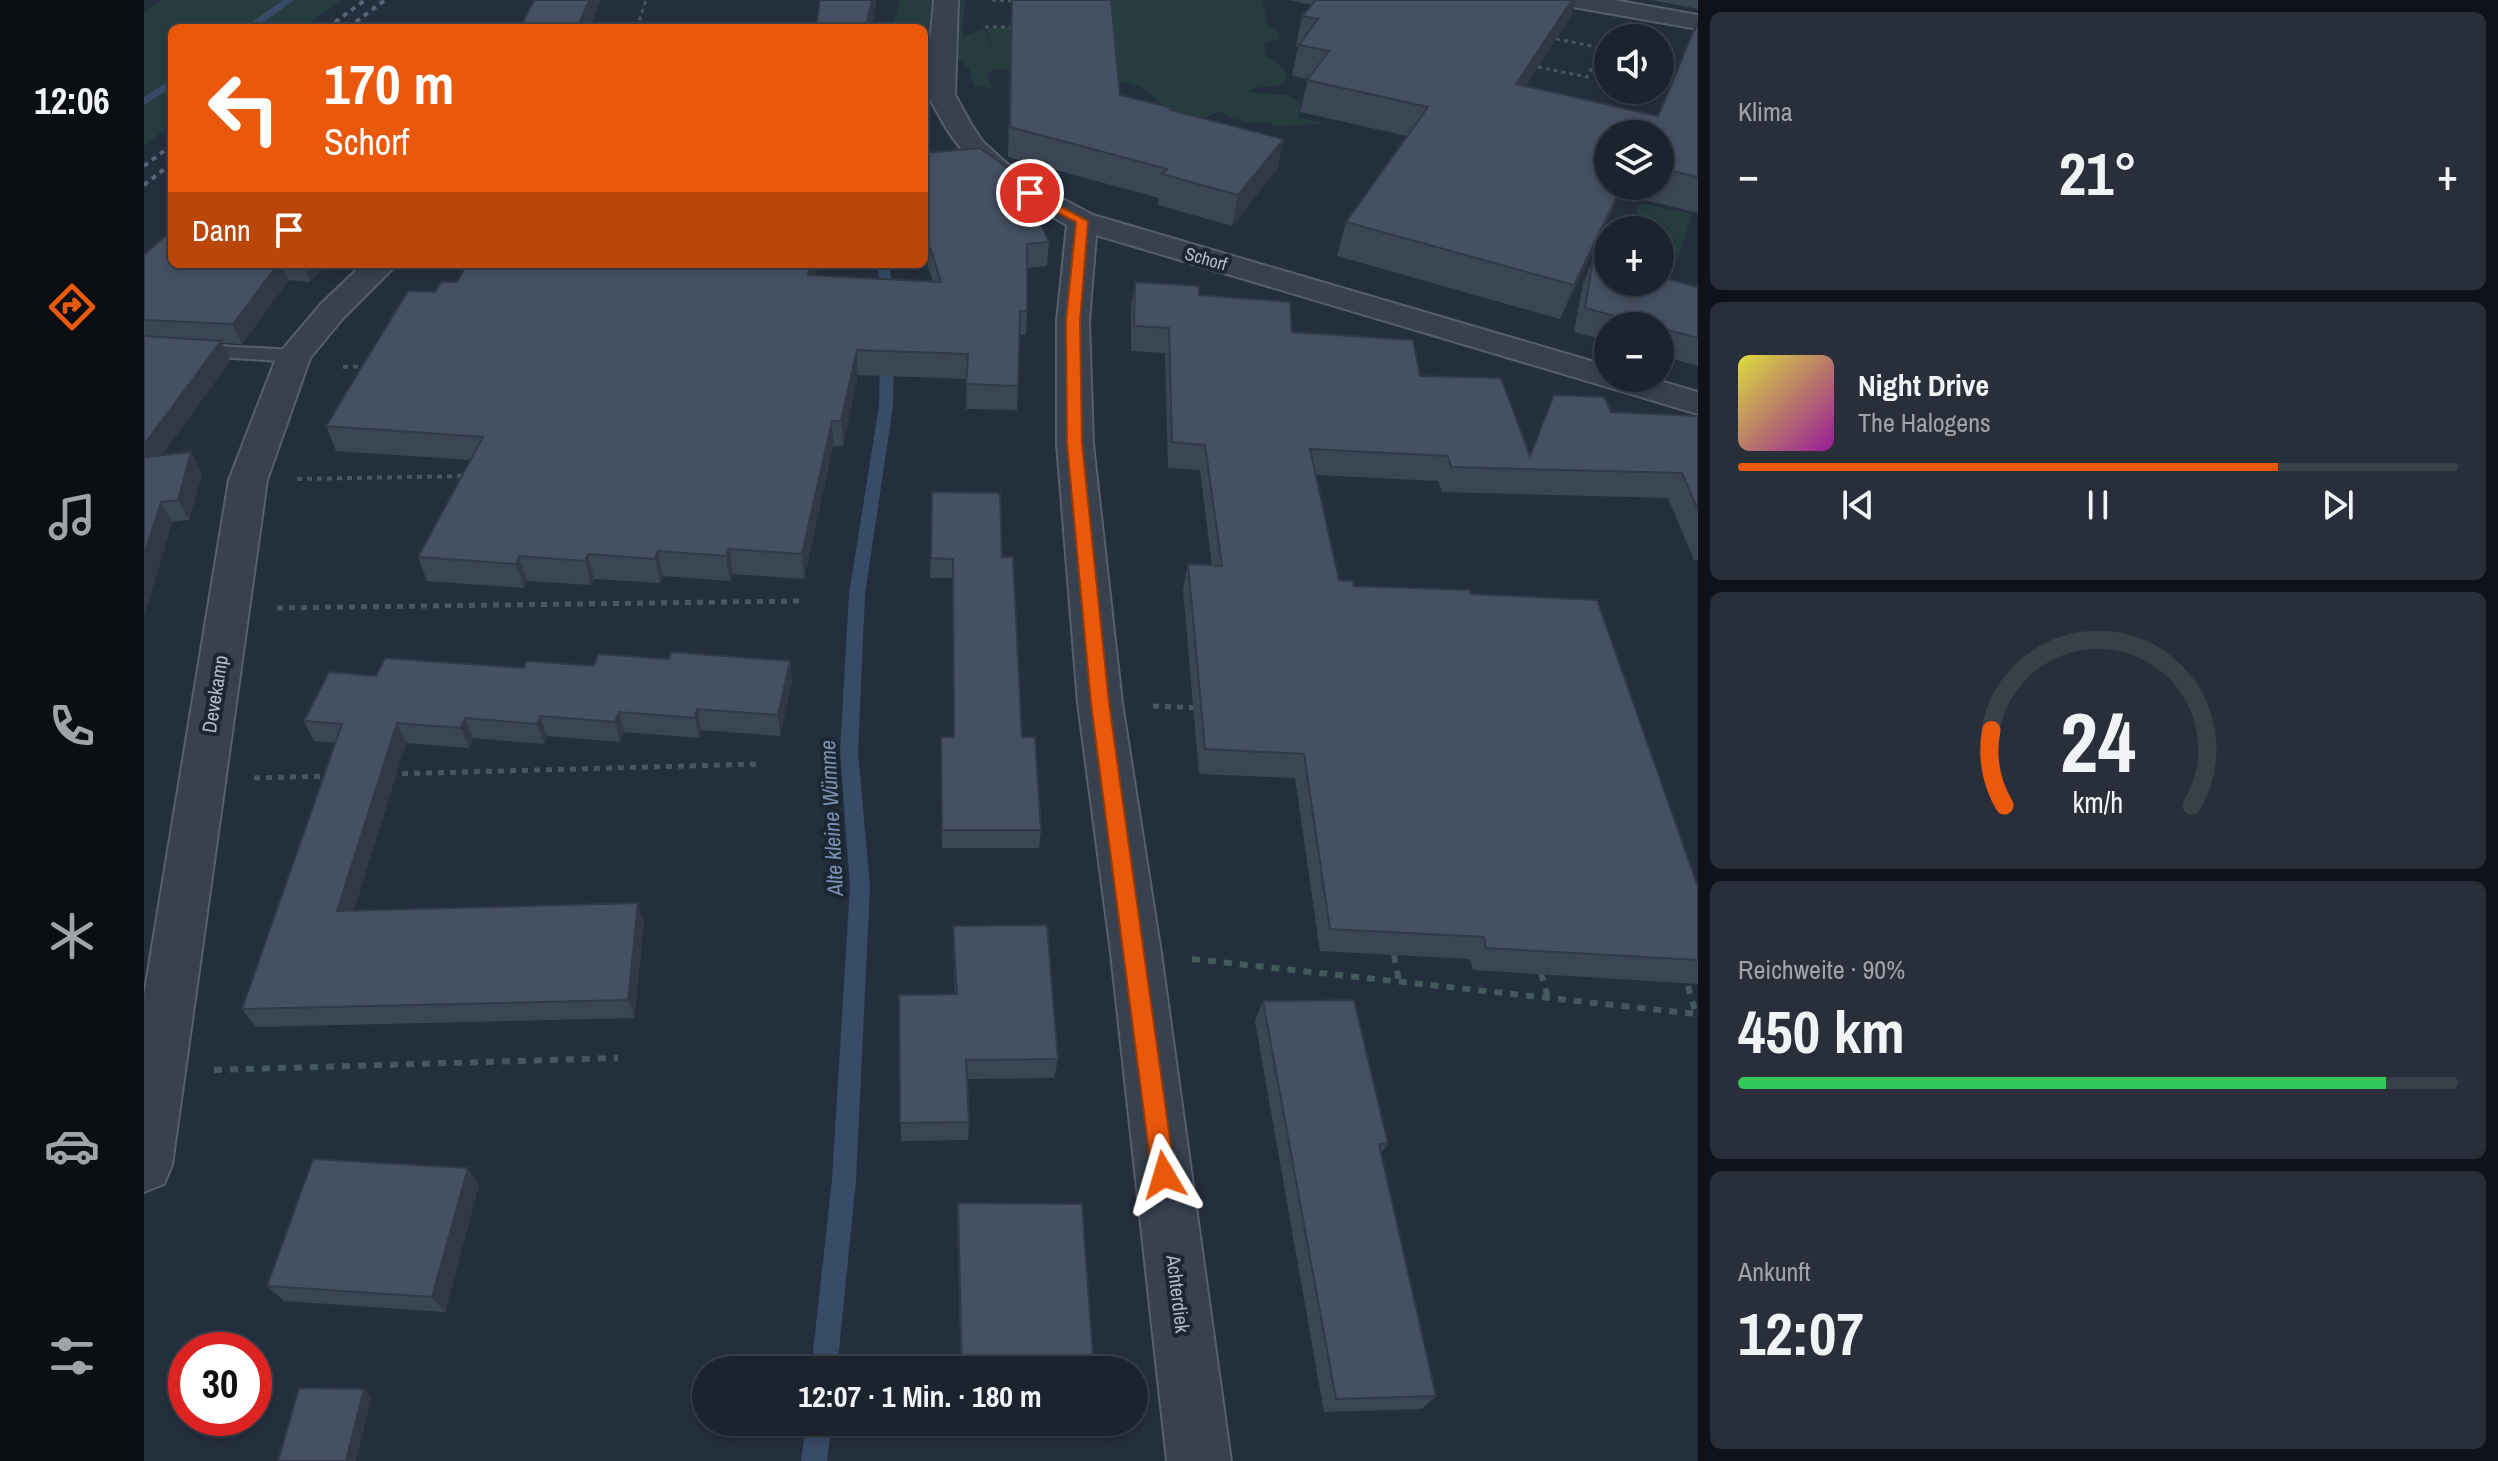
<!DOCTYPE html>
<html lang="de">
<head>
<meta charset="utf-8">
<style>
	:root { --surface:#1b232e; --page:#282f3a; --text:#f1f3f6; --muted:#a0a4aa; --line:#39404a; --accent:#ea580c }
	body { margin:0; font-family:"Archivo Narrow",sans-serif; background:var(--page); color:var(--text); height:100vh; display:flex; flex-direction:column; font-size:30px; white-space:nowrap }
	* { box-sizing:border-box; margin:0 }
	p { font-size:26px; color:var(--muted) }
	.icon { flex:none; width:44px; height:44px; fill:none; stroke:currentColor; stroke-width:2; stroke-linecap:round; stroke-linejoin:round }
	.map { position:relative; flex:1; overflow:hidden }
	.panel { display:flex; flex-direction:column; gap:12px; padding:12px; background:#0f1319; width:800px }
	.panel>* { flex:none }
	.banner { position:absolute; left:24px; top:24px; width:760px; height:244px; border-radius:12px; box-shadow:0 4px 12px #0003,0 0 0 2px var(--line); background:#ea580c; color:#fff; overflow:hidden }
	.controls { position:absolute; left:1450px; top:24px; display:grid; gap:16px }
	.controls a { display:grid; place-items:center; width:80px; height:80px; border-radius:50%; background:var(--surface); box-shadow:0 4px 12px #0003,0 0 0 2px var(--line); font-size:40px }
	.speed { position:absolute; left:24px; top:1332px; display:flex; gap:16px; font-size:40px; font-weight:700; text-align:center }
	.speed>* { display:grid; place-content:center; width:104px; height:104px; border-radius:50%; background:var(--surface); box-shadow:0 4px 12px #0003,0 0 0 2px var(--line); line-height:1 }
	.speed .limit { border:12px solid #d22; background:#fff; color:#111 }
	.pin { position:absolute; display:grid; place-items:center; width:68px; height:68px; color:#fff; margin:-34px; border:4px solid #fff; border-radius:50%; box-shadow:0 2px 8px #0007 }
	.me { position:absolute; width:88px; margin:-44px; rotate:353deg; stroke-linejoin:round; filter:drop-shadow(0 0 6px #0008) }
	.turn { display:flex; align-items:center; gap:28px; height:168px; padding:0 24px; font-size:36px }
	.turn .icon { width:104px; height:104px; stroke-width:2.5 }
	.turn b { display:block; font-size:56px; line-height:68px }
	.then { display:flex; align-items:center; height:76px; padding:0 24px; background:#0003; gap:16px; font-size:30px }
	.big { font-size:60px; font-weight:700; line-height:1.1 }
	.panel .widget { flex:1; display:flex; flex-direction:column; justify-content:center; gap:12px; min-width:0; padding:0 28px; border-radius:12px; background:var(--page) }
	.panel .dial { align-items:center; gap:0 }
	.dial svg { height:208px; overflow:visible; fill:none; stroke:var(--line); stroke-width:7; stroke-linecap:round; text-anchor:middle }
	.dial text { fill:var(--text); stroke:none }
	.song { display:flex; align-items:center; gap:24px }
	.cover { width:96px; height:96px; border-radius:12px; background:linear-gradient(135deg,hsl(60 70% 55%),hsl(300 70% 35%)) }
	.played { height:8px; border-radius:4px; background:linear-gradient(90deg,var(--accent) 75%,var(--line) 75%) }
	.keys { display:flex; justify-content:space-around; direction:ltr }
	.heat { display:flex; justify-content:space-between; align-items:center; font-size:44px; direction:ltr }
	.charge { height:12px; border-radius:6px; background:linear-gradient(90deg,#34c759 90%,var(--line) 0) }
	.trip { position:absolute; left:548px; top:1356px; width:456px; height:80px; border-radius:40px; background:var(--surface); box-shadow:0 4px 12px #0003,0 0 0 2px var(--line); font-weight:700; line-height:80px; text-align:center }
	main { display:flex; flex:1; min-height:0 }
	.tab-bar { display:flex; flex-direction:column; width:144px; justify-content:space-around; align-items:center; background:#0b0e12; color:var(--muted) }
	.tab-bar .icon { width:56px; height:56px }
	.tab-bar .selected { color:var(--accent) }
	.tab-bar b { font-size:36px; color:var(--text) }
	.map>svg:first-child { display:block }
</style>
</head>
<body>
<main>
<nav class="tab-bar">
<b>12:06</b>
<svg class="icon selected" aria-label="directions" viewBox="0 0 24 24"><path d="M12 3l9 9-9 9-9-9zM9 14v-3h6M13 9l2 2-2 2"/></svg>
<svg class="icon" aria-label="music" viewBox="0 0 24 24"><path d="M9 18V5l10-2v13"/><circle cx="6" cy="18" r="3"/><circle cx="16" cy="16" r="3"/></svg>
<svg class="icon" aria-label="phone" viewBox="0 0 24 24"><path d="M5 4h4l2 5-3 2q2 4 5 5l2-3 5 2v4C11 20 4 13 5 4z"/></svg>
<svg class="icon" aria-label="climate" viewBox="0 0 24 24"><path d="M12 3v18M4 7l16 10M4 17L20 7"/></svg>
<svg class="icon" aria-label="car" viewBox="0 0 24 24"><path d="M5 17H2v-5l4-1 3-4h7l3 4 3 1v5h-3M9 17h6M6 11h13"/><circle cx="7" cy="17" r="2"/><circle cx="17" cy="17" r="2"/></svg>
<svg class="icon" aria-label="filters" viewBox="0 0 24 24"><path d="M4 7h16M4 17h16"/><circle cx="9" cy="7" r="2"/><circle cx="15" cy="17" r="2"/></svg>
</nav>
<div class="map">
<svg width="1554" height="1461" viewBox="0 0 1554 1461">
	<rect width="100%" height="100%" fill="#242f3e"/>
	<!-- green -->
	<g fill="#263c3f">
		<polygon points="18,0 197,0 159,28 28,28 28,125 0,145 0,12"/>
		<polygon points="756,0 800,0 794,87 780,90 780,28 748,28"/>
		<path d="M806,0H821L818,36L840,29L849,54L842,28L866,27L867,48L962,0H1118L1123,23L1136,34L1134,39L1120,43L1121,57C1133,61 1142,66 1143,80C1131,91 1115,83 1104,92L1142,95L1157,103L1155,117L1181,124L1130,126L1125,122C1106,124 1091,122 1075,111L1060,118L1076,131L1056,144L1022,107L999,88L983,83L885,70L849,69L843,76L848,88L830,87L825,68L808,55Z"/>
		<polygon points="1496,203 1548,214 1534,259 1516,255 1516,230 1486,230"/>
	</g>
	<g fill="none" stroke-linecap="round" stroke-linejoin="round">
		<!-- stream -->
		<g fill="#394c67" fill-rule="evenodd">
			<polygon points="139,0 150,0 112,28 100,28"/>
			<polygon points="28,79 28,87 0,105 0,97"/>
			<polygon points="734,264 746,264 748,304 738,304 736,301"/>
			<polygon points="743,351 750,355 749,406 721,594 714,752 726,886 712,1180 693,1370 667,1370 688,1180 706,886 696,752 705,594 735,406 736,355"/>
			<polygon points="662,1422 688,1422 683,1461 657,1461"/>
		</g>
		<defs>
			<polygon id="lane" points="0,342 150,350 159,356 150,362 0,352"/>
			<g id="street">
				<path d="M790,0H814L811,95L827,124L839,142L862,163L896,187L949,215L1464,366V378H1506L1554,392V414L952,235L945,321L949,444L978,703L1017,953L1087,1461H1023L967,953L934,703L913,444V321L923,225C871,197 822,169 795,115C791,108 785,100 785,92C782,63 788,30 790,0Z"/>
				<polygon points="1417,0 1470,0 1554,15 1554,29 1429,7 1421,5"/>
				<polygon points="219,264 253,264 199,318 166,358 123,480 28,1165 20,1184 0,1192 0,996 85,480 133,356 177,304"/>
			</g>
		</defs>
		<!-- lane casing -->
		<use href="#lane" stroke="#565f6c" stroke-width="4"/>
		<!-- street casing -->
		<use href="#street" stroke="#565f6c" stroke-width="4"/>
		<!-- path-far3 -->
		<g stroke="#44595c" stroke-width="3" stroke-dasharray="4 4" stroke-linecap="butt">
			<polyline points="848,0 867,1"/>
			<polyline points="841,27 866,27"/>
			<polyline points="493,28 502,0"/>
			<polyline points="1412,39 1458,48"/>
			<polyline points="1394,67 1443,77 1461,42"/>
		</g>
		<!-- path-far2 -->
		<g stroke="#44595c" stroke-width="4" stroke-dasharray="5 5" stroke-linecap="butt">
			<polyline points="282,267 328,266"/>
			<polyline points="199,367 225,366"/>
			<polyline points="153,479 323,476"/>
		</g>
		<!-- path-far1 -->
		<g stroke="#44595c" stroke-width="5" stroke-dasharray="6 6" stroke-linecap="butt">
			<polyline points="133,608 655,601"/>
			<polyline points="1009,706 1055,708"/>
			<polyline points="246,774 617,764"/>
			<polyline points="110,778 184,776"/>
		</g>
		<!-- path -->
		<g stroke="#44595c" stroke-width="6" stroke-dasharray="8 8" stroke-linecap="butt">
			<polyline points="1250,955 1255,982"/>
			<polyline points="1048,959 1552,1014 1543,983"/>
			<polyline points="1397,973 1404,998"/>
			<polyline points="70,1070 474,1058"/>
		</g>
		<!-- lane -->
		<use href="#lane" fill="#38414e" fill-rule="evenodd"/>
		<!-- street -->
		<use href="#street" fill="#38414e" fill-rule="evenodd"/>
		<!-- rail -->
		<g stroke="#5a6575" stroke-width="4" stroke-dasharray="5 5" stroke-linecap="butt">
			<polyline points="183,28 221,0"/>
			<polyline points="204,28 241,0"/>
			<polyline points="0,166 28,145"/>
			<polyline points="0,185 28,163"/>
		</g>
	</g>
	<!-- wall -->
	<g fill="#3b4654" fill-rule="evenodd">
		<polygon points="867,0 967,0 976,95 1027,111 1140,139 1133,169 1088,226 1014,205 1015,198 864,157"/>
		<path d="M1145,0H1432L1428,14L1381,86L1514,116L1554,21V213L1476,194L1416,319L1193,256L1202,222L1263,136L1156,112L1164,79L1148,76L1154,47L1152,46L1158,16L1168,5ZM1516,134V186H1464Z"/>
		<polygon points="1507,0 1554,0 1554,9"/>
		<polygon points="780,153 905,242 903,266 883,268 883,311 882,335 876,335 873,410 822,409 823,379 714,375 699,446 689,446 660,579 589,574 586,581 519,576 516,583 450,579 447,585 383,581 380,588 283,581 274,557 326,460 192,451 182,426 291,292 313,282 323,264 674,264 671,275 789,282 780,253"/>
		<polygon points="0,255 28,264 183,264 166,282 145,280 98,344 78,343 86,361 18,455 58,473 45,520 28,522 0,617"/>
		<polygon points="1449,260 1554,287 1554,366 1516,355 1516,326 1464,326 1464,341 1430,332 1439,284"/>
		<polygon points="991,282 1055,295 1148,332 1276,376 1386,455 1410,395 1467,412 1554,416 1554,560 1550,560 1524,498 1298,492 1294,481 1172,475 1195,580 1210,586 1327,594 1554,887 1554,984 1329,970 1326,959 1176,951 1151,778 1055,774 1039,589 1044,564 1068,566 1056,470 1024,468 1021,353 987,351 987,307"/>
		<polygon points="788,492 858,557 878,737 897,830 895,848 798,848 797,756 810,737 808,578 786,578"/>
		<polygon points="525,659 646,661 648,682 636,736 557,730 555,738 480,732 476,742 403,736 400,744 329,738 325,748 262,743 210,910 500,922 490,1018 112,1027 98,1009 192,743 170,741 160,721 232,676 380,668 450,666"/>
		<polygon points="809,926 914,1059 910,1078 823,1079 825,1122 824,1140 757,1141 755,995 811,994 809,947"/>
		<polygon points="1119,1001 1244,1144 1237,1153 1292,1396 1278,1409 1180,1412 1111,1021"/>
		<polygon points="335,1185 301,1312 140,1301 123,1286"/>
		<polygon points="814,1203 950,1370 817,1370 813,1220"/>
	</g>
	<!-- shaded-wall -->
	<g fill="#303945">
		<polygon points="445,0 457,0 445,28 433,28"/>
		<polygon points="728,0 732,0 732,6 727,28 721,28"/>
		<polygon points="1428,0 1432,0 1428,14 1362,115 1372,84"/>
		<polygon points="1140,139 1133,169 1088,226 1094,195"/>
		<polygon points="1478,186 1479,186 1476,194 1416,319 1430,285"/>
		<polygon points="134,264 138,264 145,280 98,344 89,324"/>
		<polygon points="159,264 183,264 166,282"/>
		<polygon points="667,264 674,264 666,299 664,275"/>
		<polygon points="77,341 86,361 2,478 0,475 0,445"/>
		<polygon points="713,350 714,375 699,446 697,421"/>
		<polygon points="688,421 689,446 660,579 658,554"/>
		<polygon points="47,452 58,473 45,520 34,500"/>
		<polygon points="17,502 28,522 0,617 0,556"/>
		<polygon points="585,549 589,574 586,581 582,556"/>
		<polygon points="514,551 519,576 516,583 511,559"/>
		<polygon points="444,554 450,579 447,585 441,561"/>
		<polygon points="375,556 383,581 380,588 372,564"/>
		<polygon points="646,661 648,682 636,736 634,715"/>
		<polygon points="553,709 557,730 555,738 551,718"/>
		<polygon points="475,712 480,732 476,742 471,722"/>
		<polygon points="396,716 403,736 400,744 393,724"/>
		<polygon points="321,718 329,738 325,748 317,728"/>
		<polygon points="253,723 262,743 204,929 193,911"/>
		<polygon points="494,903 500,922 490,1018 484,1000"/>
		<polygon points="324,1168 335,1185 301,1312 288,1297"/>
		<polygon points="220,1389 228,1396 212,1461 202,1461"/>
	</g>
	<!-- building -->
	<g fill="#455162" stroke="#303945" stroke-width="2">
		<polygon points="390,0 445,0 433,28 376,28"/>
		<polygon points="676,0 728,0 721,28 672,28"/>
		<polygon points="868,0 967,0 976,95 1028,108 1026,110 1140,139 1094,195 1018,174 1023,169 866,127"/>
		<polygon points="1172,0 1428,0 1372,84 1514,116 1554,21 1554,177 1516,168 1516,134 1464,134 1464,186 1478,186 1430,285 1202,222 1284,107 1163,80 1185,51 1155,45 1174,19 1158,16"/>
		<polygon points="836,148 877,178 905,242 883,244 883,311 876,311 874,386 822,384 824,354 713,350 697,421 688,421 658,554 585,549 582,556 514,551 511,559 444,554 441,561 375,556 372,564 274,557 339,437 182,426 264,291 291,292 297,282 313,282 323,264 667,264 664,275 797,282 780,229 780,153"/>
		<polygon points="28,230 28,264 134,264 89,324 0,320 0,255"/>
		<polygon points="1449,260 1464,264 1464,282 1516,282 1516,277 1554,287 1554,338 1516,328 1516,326 1507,326 1441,308"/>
		<polygon points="991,282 1055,286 1055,295 1146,302 1148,332 1269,340 1276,376 1357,378 1386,456 1410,395 1460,397 1467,412 1554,416 1554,510 1538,473 1307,467 1304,456 1166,449 1195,580 1209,581 1210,586 1326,590 1327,594 1453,600 1554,887 1554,960 1342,948 1340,937 1186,929 1160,754 1061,749 1044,564 1078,566 1061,445 1028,442 1025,328 990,326"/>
		<polygon points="0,336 77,341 0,445"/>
		<polygon points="47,452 34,500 17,502 0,556 0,457"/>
		<polygon points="788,492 856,493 858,557 869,557 878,737 891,737 897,830 798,830 797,737 810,737 809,559 787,558"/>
		<polygon points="527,652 646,661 634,715 553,709 551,718 475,712 471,722 396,716 393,724 321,718 317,728 253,723 193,911 494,903 484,1000 98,1009 198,724 160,721 185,672 232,676 241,658 380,668 382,661 450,666 454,654 525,659"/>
		<polygon points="903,925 914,1059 822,1060 825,1122 756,1123 755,995 813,994 809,926"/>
		<polygon points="1210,1000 1244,1144 1235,1144 1292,1396 1192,1399 1119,1001"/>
		<polygon points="169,1159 324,1168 288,1297 123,1286"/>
		<polygon points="814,1203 938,1204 950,1370 818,1370"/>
		<polygon points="155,1388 220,1389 202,1461 134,1461"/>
	</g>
	<!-- route -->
	<polygon fill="#ea580c" stroke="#983908" stroke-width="2" points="886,190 944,221 936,321 938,443 965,703 1031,1175 1028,1183 1020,1187 1011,1183 1008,1175 947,703 923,443 922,321 932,222 881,196 881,191"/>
	<g text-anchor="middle" stroke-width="8" stroke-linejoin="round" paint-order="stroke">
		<!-- far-street labels -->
		<g font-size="18" fill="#b4bcc9" stroke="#1d2633">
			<text transform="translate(1062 259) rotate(16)" y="6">Schorf</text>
		</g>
		<!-- street labels -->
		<g font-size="20" fill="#b4bcc9" stroke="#1d2633">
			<text transform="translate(71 694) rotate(-81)" y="7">Devekamp</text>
			<text transform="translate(1034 1294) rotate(83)" y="7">Achterdiek</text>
		</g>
		<!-- water labels -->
		<g font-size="22" font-style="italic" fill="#7c92b1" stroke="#1d2633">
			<text transform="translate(687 818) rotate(-93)" y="8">Alte kleine Wümme</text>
		</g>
	</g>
</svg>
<div class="controls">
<a><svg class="icon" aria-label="sound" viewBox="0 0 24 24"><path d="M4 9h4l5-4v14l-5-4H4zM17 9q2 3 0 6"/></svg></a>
<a><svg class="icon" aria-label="layers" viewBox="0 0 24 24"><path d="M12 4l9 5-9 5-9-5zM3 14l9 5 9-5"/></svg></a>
<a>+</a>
<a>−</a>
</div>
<div class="speed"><div class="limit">30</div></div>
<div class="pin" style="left:886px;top:193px;background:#d93025"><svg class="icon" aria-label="arrive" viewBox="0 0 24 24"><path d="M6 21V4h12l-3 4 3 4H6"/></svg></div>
<svg class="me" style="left:1020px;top:1175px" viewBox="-20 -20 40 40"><path d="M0-17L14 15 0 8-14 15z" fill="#ea580c" stroke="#fff" stroke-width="4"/></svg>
<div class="trip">12:07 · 1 Min. · 180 m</div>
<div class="banner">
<div class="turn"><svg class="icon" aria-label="left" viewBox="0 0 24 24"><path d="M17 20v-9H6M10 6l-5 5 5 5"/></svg><div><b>170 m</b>Schorf</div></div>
<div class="then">Dann<svg class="icon" aria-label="arrive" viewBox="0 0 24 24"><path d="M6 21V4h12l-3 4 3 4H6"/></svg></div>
</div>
</div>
<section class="panel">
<div class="widget"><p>Klima</p>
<div class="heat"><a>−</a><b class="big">21°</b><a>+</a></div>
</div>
<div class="widget">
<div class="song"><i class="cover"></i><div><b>Night Drive</b><p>The Halogens</p></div></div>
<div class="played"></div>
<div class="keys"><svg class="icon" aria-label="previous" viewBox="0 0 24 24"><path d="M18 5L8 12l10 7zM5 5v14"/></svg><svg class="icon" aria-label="pause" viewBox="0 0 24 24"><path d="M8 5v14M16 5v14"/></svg><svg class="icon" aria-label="next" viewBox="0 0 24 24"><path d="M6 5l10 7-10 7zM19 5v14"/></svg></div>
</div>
<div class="widget dial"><svg viewBox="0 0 100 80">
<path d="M14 69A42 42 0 1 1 86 69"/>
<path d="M14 69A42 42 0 0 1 9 40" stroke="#ea580c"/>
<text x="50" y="56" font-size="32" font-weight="700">24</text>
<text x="50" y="72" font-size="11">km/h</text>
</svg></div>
<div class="widget"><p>Reichweite · 90%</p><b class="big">450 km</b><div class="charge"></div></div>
<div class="widget"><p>Ankunft</p><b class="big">12:07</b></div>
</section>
</main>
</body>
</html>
